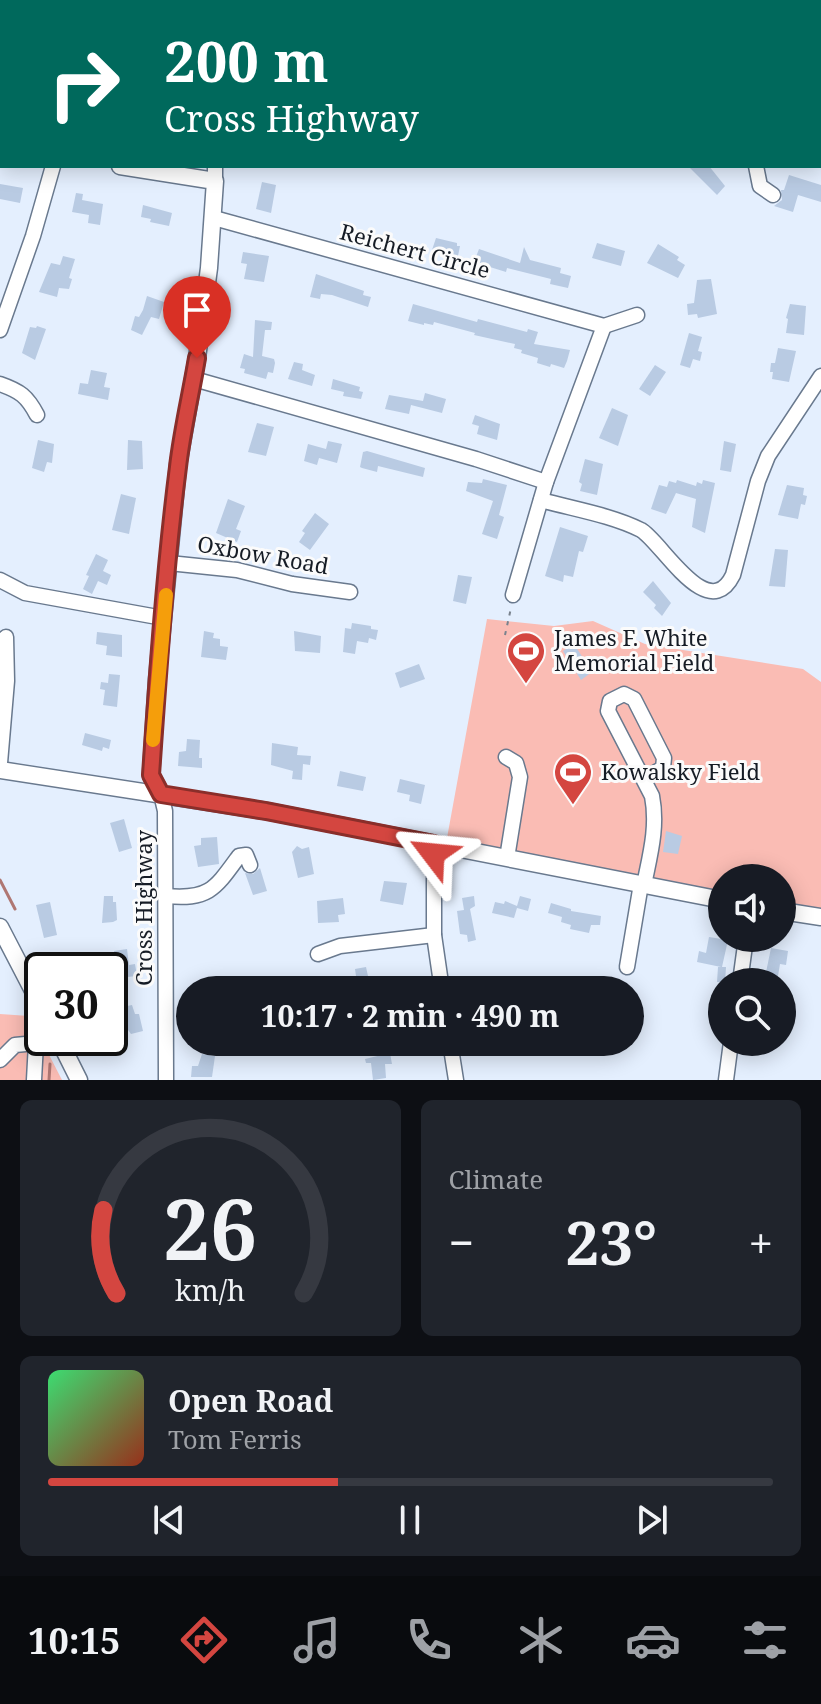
<!DOCTYPE html>
<html lang="en">
<head>
<meta charset="utf-8">
<style>
	:root { --surface:#171b24; --page:#20242c; --text:#f1f3f6; --muted:#9ea1a6; --line:#363941; --accent:#d44640 }
	body { margin:0; font-family:"Noto Serif",serif; background:var(--page); color:var(--text); height:100vh; display:flex; flex-direction:column; font-size:30px; white-space:nowrap }
	* { box-sizing:border-box; margin:0 }
	p { font-size:26px; color:var(--muted) }
	.icon { flex:none; width:44px; height:44px; fill:none; stroke:currentColor; stroke-width:2; stroke-linecap:round; stroke-linejoin:round }
	.map { position:relative; height:1080px; overflow:hidden }
	.drawer { display:flex; flex-direction:column; gap:20px; padding:20px; background:#0d0f14; flex:1 }
	.drawer>* { flex:none }
	.top-card { position:absolute; left:0px; top:0px; width:822px; height:168px; box-shadow:0 4px 20px #0003; background:#00695c; color:#fff; overflow:hidden }
	.tools { position:absolute; left:708px; top:864px; display:grid; gap:16px }
	.tools a { display:grid; place-items:center; width:88px; height:88px; border-radius:50%; background:var(--surface); box-shadow:0 4px 20px #0003; font-size:40px }
	.speed { position:absolute; left:24px; top:952px; display:flex; gap:16px; font-size:40px; font-weight:700; text-align:center }
	.speed>* { display:grid; place-content:center; width:104px; height:104px; border-radius:50%; background:var(--surface); box-shadow:0 4px 20px #0003; line-height:1 }
	.speed .limit { border:4px solid #111; border-radius:12px; background:#fff; color:#111 }
	.pin { position:absolute; display:grid; place-items:center; width:68px; height:68px; color:#fff; margin:-82px -34px; border-radius:50% 50% 50% 0; rotate:-45deg; box-shadow:0 0 8px #0007 }
	.pin .icon { rotate:45deg }
	.me { position:absolute; width:88px; margin:-44px; rotate:299deg; stroke-linejoin:round; filter:drop-shadow(0 0 6px #0008) }
	.turn { display:flex; align-items:center; gap:28px; height:168px; padding:0 32px; font-size:36px }
	.turn .icon { width:104px; height:104px; stroke-width:2.5 }
	.turn b { display:block; font-size:56px; line-height:68px }
	.big { font-size:60px; font-weight:700; line-height:1.1 }
	.drawer .card { flex:1; display:flex; flex-direction:column; justify-content:center; gap:12px; min-width:0; padding:0 28px; border-radius:12px; background:var(--page) }
	.drawer .dial { align-items:center; gap:0 }
	.dial svg { height:208px; overflow:visible; fill:none; stroke:var(--line); stroke-width:7; stroke-linecap:round; text-anchor:middle }
	.dial text { fill:var(--text); stroke:none }
	.song { display:flex; align-items:center; gap:24px }
	.cover { width:96px; height:96px; border-radius:12px; background:linear-gradient(135deg,hsl(140 70% 55%),hsl(10 70% 35%)) }
	.played { height:8px; border-radius:4px; background:linear-gradient(90deg,var(--accent) 40%,var(--line) 40%) }
	.keys { display:flex; justify-content:space-around; direction:ltr }
	.heat { display:flex; justify-content:space-between; align-items:center; font-size:44px; direction:ltr }
	.drawer .tiles { flex:1; display:grid; gap:20px; grid-template-columns:1fr 1fr }
	.card:last-child { grid-column:span 2 }
	.trip { position:absolute; left:176px; top:976px; width:468px; height:80px; border-radius:40px; background:var(--surface); box-shadow:0 4px 20px #0003; font-weight:700; line-height:80px; text-align:center }
	.tabs { display:flex; height:128px; justify-content:space-around; align-items:center; background:#090b0e; color:var(--muted) }
	.tabs .icon { width:56px; height:56px }
	.tabs .on { color:var(--accent) }
	.tabs b { font-size:36px; color:var(--text) }
	.map>svg:first-child { display:block }
</style>
</head>
<body>
<div class="map">
<svg width="821" height="1080" viewBox="0 0 821 1080">
	<rect width="100%" height="100%" fill="#e4effe"/>
	<!-- green -->
	<g fill="#fabcb4">
		<polygon points="487,619 554,626 593,621 645,644 803,669 821,682 821,913 782,907 782,878 722,878 722,896 447,838"/>
		<polygon points="0,1014 29,1016 62,1080 0,1080"/>
	</g>
	<g fill="none" stroke-linecap="round" stroke-linejoin="round">
		<!-- stream -->
		<g stroke="#af7773" stroke-width="3">
			<polyline points="0,880 15,909"/>
			<polyline points="49,1080 50,1064"/>
		</g>
	</g>
	<!-- building -->
	<g fill="#b9cbe3">
		<polygon points="688,166 709,166 725,186 717,195"/>
		<polygon points="789,175 821,185 821,202 798,195 793,212 774,206 782,200 781,190 784,190"/>
		<polygon points="262,182 276,185 271,213 256,209"/>
		<polygon points="0,184 23,188 20,203 0,199"/>
		<polygon points="76,193 83,194 82,200 103,204 100,225 88,223 89,215 72,212"/>
		<polygon points="143,205 172,213 169,226 150,222 151,219 141,217"/>
		<polygon points="436,238 457,243 457,246 460,246 458,256 432,250"/>
		<polygon points="597,243 625,251 621,266 592,258"/>
		<polygon points="658,244 679,257 677,260 685,265 678,278 647,263"/>
		<polygon points="524,247 530,260 561,268 560,273 571,276 568,288 550,284 551,279 507,268 506,272 474,262 479,249 520,263"/>
		<polygon points="243,252 269,256 264,282 244,279 247,264 241,263"/>
		<polygon points="63,256 75,259 69,278 72,279 69,289 59,288 57,297 39,292 51,263 60,265"/>
		<polygon points="316,274 364,291 363,295 371,297 368,307 332,295 321,294 320,299 310,297"/>
		<polygon points="711,279 717,314 698,318 697,314 688,315 687,304 694,303 697,280"/>
		<polygon points="147,296 164,302 159,319 151,317 142,335 131,330 135,316 139,317 143,310"/>
		<polygon points="413,304 477,322 478,319 527,332 528,329 538,332 534,344 570,350 567,361 564,368 551,364 550,367 537,363 538,358 521,353 522,350 514,348 515,344 474,335 475,333 434,322 433,325 424,323 424,325 408,321"/>
		<polygon points="790,304 806,306 804,335 786,333 788,319 786,318"/>
		<polygon points="255,320 272,322 271,330 265,330 262,356 274,359 275,363 273,373 268,372 266,379 244,373 245,369 240,368 244,354 253,357"/>
		<polygon points="37,326 46,329 35,360 22,353 30,327 36,328"/>
		<polygon points="689,333 702,337 698,351 702,352 700,361 693,359 690,368 680,365"/>
		<polygon points="778,348 796,351 789,382 772,379 773,372 770,372 771,363 775,363"/>
		<polygon points="294,362 303,364 302,370 315,375 312,386 288,379"/>
		<polygon points="655,365 666,372 650,396 639,389"/>
		<polygon points="91,370 107,373 104,387 110,388 108,400 78,394 80,383 88,384"/>
		<polygon points="333,379 360,387 359,391 363,392 361,399 343,396 344,392 331,389"/>
		<polygon points="425,393 446,399 442,413 411,405 409,414 385,409 389,395 423,401"/>
		<polygon points="612,408 628,415 618,446 599,438"/>
		<polygon points="475,415 500,424 497,440 477,434 479,426 472,424"/>
		<polygon points="257,423 274,427 266,456 248,452"/>
		<polygon points="38,440 54,444 52,463 47,462 44,472 32,468"/>
		<polygon points="128,440 142,441 143,469 127,470"/>
		<polygon points="328,441 342,444 337,463 319,458 317,465 304,461 308,444 326,449"/>
		<polygon points="724,441 736,444 731,472 720,470"/>
		<polygon points="367,451 425,468 423,477 378,466 377,472 362,468 360,467 363,452"/>
		<polygon points="585,459 603,464 597,495 580,491 582,484 579,482"/>
		<polygon points="483,479 507,485 499,515 504,517 497,539 482,534 493,501 466,491 468,482 482,483"/>
		<polygon points="677,480 696,486 697,482 702,484 703,480 715,483 705,533 692,527 696,499 676,493 666,514 651,509 659,485 667,487 669,481 676,483"/>
		<polygon points="787,485 804,488 803,495 807,496 805,505 801,504 798,519 778,515"/>
		<polygon points="121,494 136,498 129,534 112,530"/>
		<polygon points="228,499 245,506 236,529 241,531 237,542 216,533"/>
		<polygon points="315,513 329,524 310,550 299,542 305,533 302,531"/>
		<polygon points="560,527 588,536 583,552 579,551 573,577 564,575 563,582 545,576"/>
		<polygon points="775,549 788,550 785,587 769,586"/>
		<polygon points="96,554 108,560 103,571 111,575 107,585 98,581 92,594 83,589 89,576 86,575"/>
		<polygon points="458,575 472,577 466,604 453,601"/>
		<polygon points="653,581 671,603 662,616 654,608 656,605 643,592"/>
		<polygon points="352,623 371,626 371,629 378,630 376,640 369,638 368,643 357,641 355,654 343,652 345,628 351,629"/>
		<polygon points="204,631 214,633 213,638 220,639 220,646 228,647 226,660 201,657"/>
		<polygon points="294,631 321,636 320,653 295,651"/>
		<polygon points="97,632 122,635 122,657 106,655 107,646 96,644"/>
		<polygon points="574,644 592,672 581,680 563,651"/>
		<polygon points="419,664 425,679 400,688 395,673"/>
		<polygon points="109,674 120,675 117,707 103,705 105,690 100,689 101,682 108,683"/>
		<polygon points="85,733 111,740 109,749 103,747 102,751 82,745"/>
		<polygon points="187,739 200,740 199,758 202,758 202,768 178,766 179,752 186,751"/>
		<polygon points="272,743 298,747 297,755 311,756 310,765 303,764 302,780 292,779 293,771 271,765"/>
		<polygon points="340,771 366,777 363,791 337,786"/>
		<polygon points="400,779 425,785 421,804 409,801 410,795 397,792"/>
		<polygon points="124,819 132,848 119,852 110,823"/>
		<polygon points="666,831 682,836 678,854 663,852"/>
		<polygon points="217,837 219,864 198,867 194,846 201,845 201,838"/>
		<polygon points="297,846 302,849 309,847 314,874 298,878 292,852"/>
		<polygon points="260,868 267,891 253,895 245,873 253,874"/>
		<polygon points="384,881 407,883 403,905 380,901"/>
		<polygon points="104,896 113,896 113,902 116,902 117,920 113,922 102,923"/>
		<polygon points="474,896 475,906 470,909 476,940 468,942 467,935 460,934 457,911 464,910 462,898"/>
		<polygon points="520,896 531,899 528,911 517,908 514,918 492,913 495,902 504,904 505,901 517,906"/>
		<polygon points="343,898 345,914 338,915 339,922 318,923 317,901"/>
		<polygon points="50,902 57,935 44,938 36,905"/>
		<polygon points="551,903 571,909 571,911 601,916 600,925 591,925 589,933 570,929 571,925 561,922 562,917 548,913"/>
		<polygon points="709,937 728,940 722,967 726,967 725,982 717,982 718,967 721,967 697,962 699,951 706,953"/>
		<polygon points="771,948 788,951 786,965 780,964 777,982 764,982"/>
		<polygon points="127,949 129,965 135,964 137,976 118,978 114,951"/>
		<polygon points="366,967 368,976 389,976 390,988 358,990 355,969"/>
		<polygon points="132,1005 135,1014 139,1014 143,1031 131,1034 128,1030 125,1031 118,1008"/>
		<polygon points="390,1053 392,1064 385,1064 386,1078 373,1080 371,1063 366,1063 365,1059"/>
		<polygon points="202,1054 215,1056 212,1077 191,1077 192,1066 198,1066"/>
	</g>
	<g fill="none" stroke-linecap="round" stroke-linejoin="round">
		<defs>
			<g id="minor">
				<polyline points="268,2 269,0"/>
				<polyline points="658,2 658,0"/>
				<polyline points="770,2 770,0"/>
				<polyline points="820,60 821,60"/>
				<polyline points="215,166 215,181"/>
				<polyline points="756,166 760,186 773,195"/>
				<polyline points="214,218 604,326 637,315"/>
				<polyline points="0,330 33,236 53,166"/>
				<polyline points="194,379 476,459 546,482"/>
				<path d="M0,384C20,391 27,396 37,415"/>
				<path d="M541,500C573,509 611,515 641,530C661,541 708,626 733,575L758,481L768,456L821,376"/>
				<polyline points="169,563 237,570 292,584 350,592"/>
				<polyline points="0,580 25,593 163,618"/>
				<polyline points="513,595 546,482 604,326"/>
				<polyline points="506,757 516,763 520,777 507,858"/>
				<polyline points="0,763 7,681 6,637"/>
				<polyline points="161,794 165,811 166,1080"/>
				<polyline points="434,844 434,935 442,990"/>
				<path d="M644,885C650,855 658,827 652,796L608,711L610,701L624,694L634,699L664,758L663,768L644,779"/>
				<path d="M166,896C209,900 215,889 239,856L246,855L250,865"/>
				<polyline points="318,954 340,946 434,935"/>
				<polyline points="627,967 641,884"/>
				<polyline points="740,982 746,938"/>
				<polyline points="450,1042 456,1080"/>
				<polyline points="0,1060 15,1045 36,1043"/>
				<polyline points="34,1080 36,1043 43,1038"/>
				<polyline points="726,1080 731,1042"/>
			</g>
			<g id="major">
				<polyline points="0,142 2,142"/>
				<polyline points="120,166 215,181 209,268 197,358 178,465 157,680 151,775 161,794"/>
				<polyline points="0,770 266,811 722,900"/>
				<polyline points="782,911 821,917"/>
				<polyline points="0,927 42,1008"/>
				<polyline points="58,1038 79,1080"/>
			</g>
		</defs>
		<!-- minor casing -->
		<use href="#minor" stroke="#69798e" stroke-width="17"/>
		<!-- major casing -->
		<use href="#major" stroke="#69798e" stroke-width="19"/>
		<!-- path -->
		<polyline stroke="#79828d" stroke-width="2" stroke-dasharray="4 6" stroke-linecap="butt" points="505,635 511,608"/>
		<!-- minor -->
		<use href="#minor" stroke="#fff" stroke-width="14"/>
		<!-- major -->
		<use href="#major" stroke="#fff" stroke-width="16"/>
	</g>
	<g fill="none" stroke-linecap="round" stroke-linejoin="round">
		<defs>
			<path id="route" d="M197,358C191,394 182,431 178,467C165,569 158,672 151,775L161,794L266,811L434,844L433,854"/>
		</defs>
		<!-- route casing -->
		<use href="#route" stroke="#8a2e2a" stroke-width="20"/>
		<!-- route -->
		<use href="#route" stroke="#d44640" stroke-width="14"/>
		<!-- slow -->
		<polyline stroke="#f59e0b" stroke-width="14" points="153,740 166,595"/>
	</g>
	<!-- icons -->
	<defs>
		<symbol id="stadium-pin" viewBox="-11 -11 22 30"><path d="M0 17L-7.5 6A9.5 9.5 0 1 1 7.5 6Z" fill="#d44640" stroke="#fbfbfb"/><path d="M0-5a6.5 5 0 1 0 0 10a6.5 5 0 1 0 0-10ZM-3.5-1.8h7v3.6h-7Z" fill="#fff"/></symbol>
	</defs>
	<g fill-rule="evenodd">
		<use href="#stadium-pin" x="504" y="629" width="44" height="60"/>
		<use href="#stadium-pin" x="551" y="750" width="44" height="60"/>
	</g>
	<g text-anchor="middle" stroke-width="6" stroke-linejoin="round" paint-order="stroke">
		<!-- street labels -->
		<g font-size="22" fill="#161c25" stroke="#fbfbfb">
			<text transform="translate(415 251) rotate(15)" y="8">Reichert Circle</text>
			<text transform="translate(263 555) rotate(10)" y="8">Oxbow Road</text>
			<text transform="translate(144 908) rotate(-90)" y="8">Cross Highway</text>
		</g>
		<!-- poi labels -->
		<g font-size="22" fill="#161c25" stroke="#fbfbfb" text-anchor="start">
			<text x="554" y="646">James F. White<tspan x="554" dy="25">Memorial Field</tspan></text>
			<text x="601" y="780">Kowalsky Field</text>
		</g>
	</g>
</svg>
<div class="tools">
<a><svg class="icon" aria-label="sound" viewBox="0 0 24 24"><path d="M4 9h4l5-4v14l-5-4H4zM17 9q2 3 0 6"/></svg></a>
<a><svg class="icon" aria-label="search" viewBox="0 0 24 24"><circle cx="10" cy="10" r="6"/><path d="M15 15l6 6"/></svg></a>
</div>
<div class="speed"><div class="limit">30</div></div>
<div class="pin" style="left:197px;top:358px;background:#d93025"><svg class="icon" aria-label="arrive" viewBox="0 0 24 24"><path d="M6 21V4h12l-3 4 3 4H6"/></svg></div>
<svg class="me" style="left:433px;top:854px" viewBox="-20 -20 40 40"><path d="M0-17L14 15 0 8-14 15z" fill="#d44640" stroke="#fff" stroke-width="4"/></svg>
<div class="trip">10:17 · 2 min · 490 m</div>
<div class="top-card">
<div class="turn"><svg class="icon" aria-label="right" viewBox="0 0 24 24"><path d="M7 20v-9h11M14 6l5 5-5 5"/></svg><div><b>200 m</b>Cross Highway</div></div>
</div>
</div>
<section class="drawer">
<div class="tiles">
<div class="card dial"><svg viewBox="0 0 100 80">
<path d="M14 69A42 42 0 1 1 86 69"/>
<path d="M14 69A42 42 0 0 1 9 37" stroke="#d44640"/>
<text x="50" y="56" font-size="32" font-weight="700">26</text>
<text x="50" y="72" font-size="11">km/h</text>
</svg></div>
<div class="card"><p>Climate</p>
<div class="heat"><a>−</a><b class="big">23°</b><a>+</a></div>
</div>
<div class="card">
<div class="song"><i class="cover"></i><div><b>Open Road</b><p>Tom Ferris</p></div></div>
<div class="played"></div>
<div class="keys"><svg class="icon" aria-label="previous" viewBox="0 0 24 24"><path d="M18 5L8 12l10 7zM5 5v14"/></svg><svg class="icon" aria-label="pause" viewBox="0 0 24 24"><path d="M8 5v14M16 5v14"/></svg><svg class="icon" aria-label="next" viewBox="0 0 24 24"><path d="M6 5l10 7-10 7zM19 5v14"/></svg></div>
</div>
</div>
</section>
<nav class="tabs">
<b>10:15</b>
<svg class="icon on" aria-label="directions" viewBox="0 0 24 24"><path d="M12 3l9 9-9 9-9-9zM9 14v-3h6M13 9l2 2-2 2"/></svg>
<svg class="icon" aria-label="music" viewBox="0 0 24 24"><path d="M9 18V5l10-2v13"/><circle cx="6" cy="18" r="3"/><circle cx="16" cy="16" r="3"/></svg>
<svg class="icon" aria-label="phone" viewBox="0 0 24 24"><path d="M5 4h4l2 5-3 2q2 4 5 5l2-3 5 2v4C11 20 4 13 5 4z"/></svg>
<svg class="icon" aria-label="climate" viewBox="0 0 24 24"><path d="M12 3v18M4 7l16 10M4 17L20 7"/></svg>
<svg class="icon" aria-label="car" viewBox="0 0 24 24"><path d="M5 17H2v-5l4-1 3-4h7l3 4 3 1v5h-3M9 17h6M6 11h13"/><circle cx="7" cy="17" r="2"/><circle cx="17" cy="17" r="2"/></svg>
<svg class="icon" aria-label="filters" viewBox="0 0 24 24"><path d="M4 7h16M4 17h16"/><circle cx="9" cy="7" r="2"/><circle cx="15" cy="17" r="2"/></svg>
</nav>
</body>
</html>
